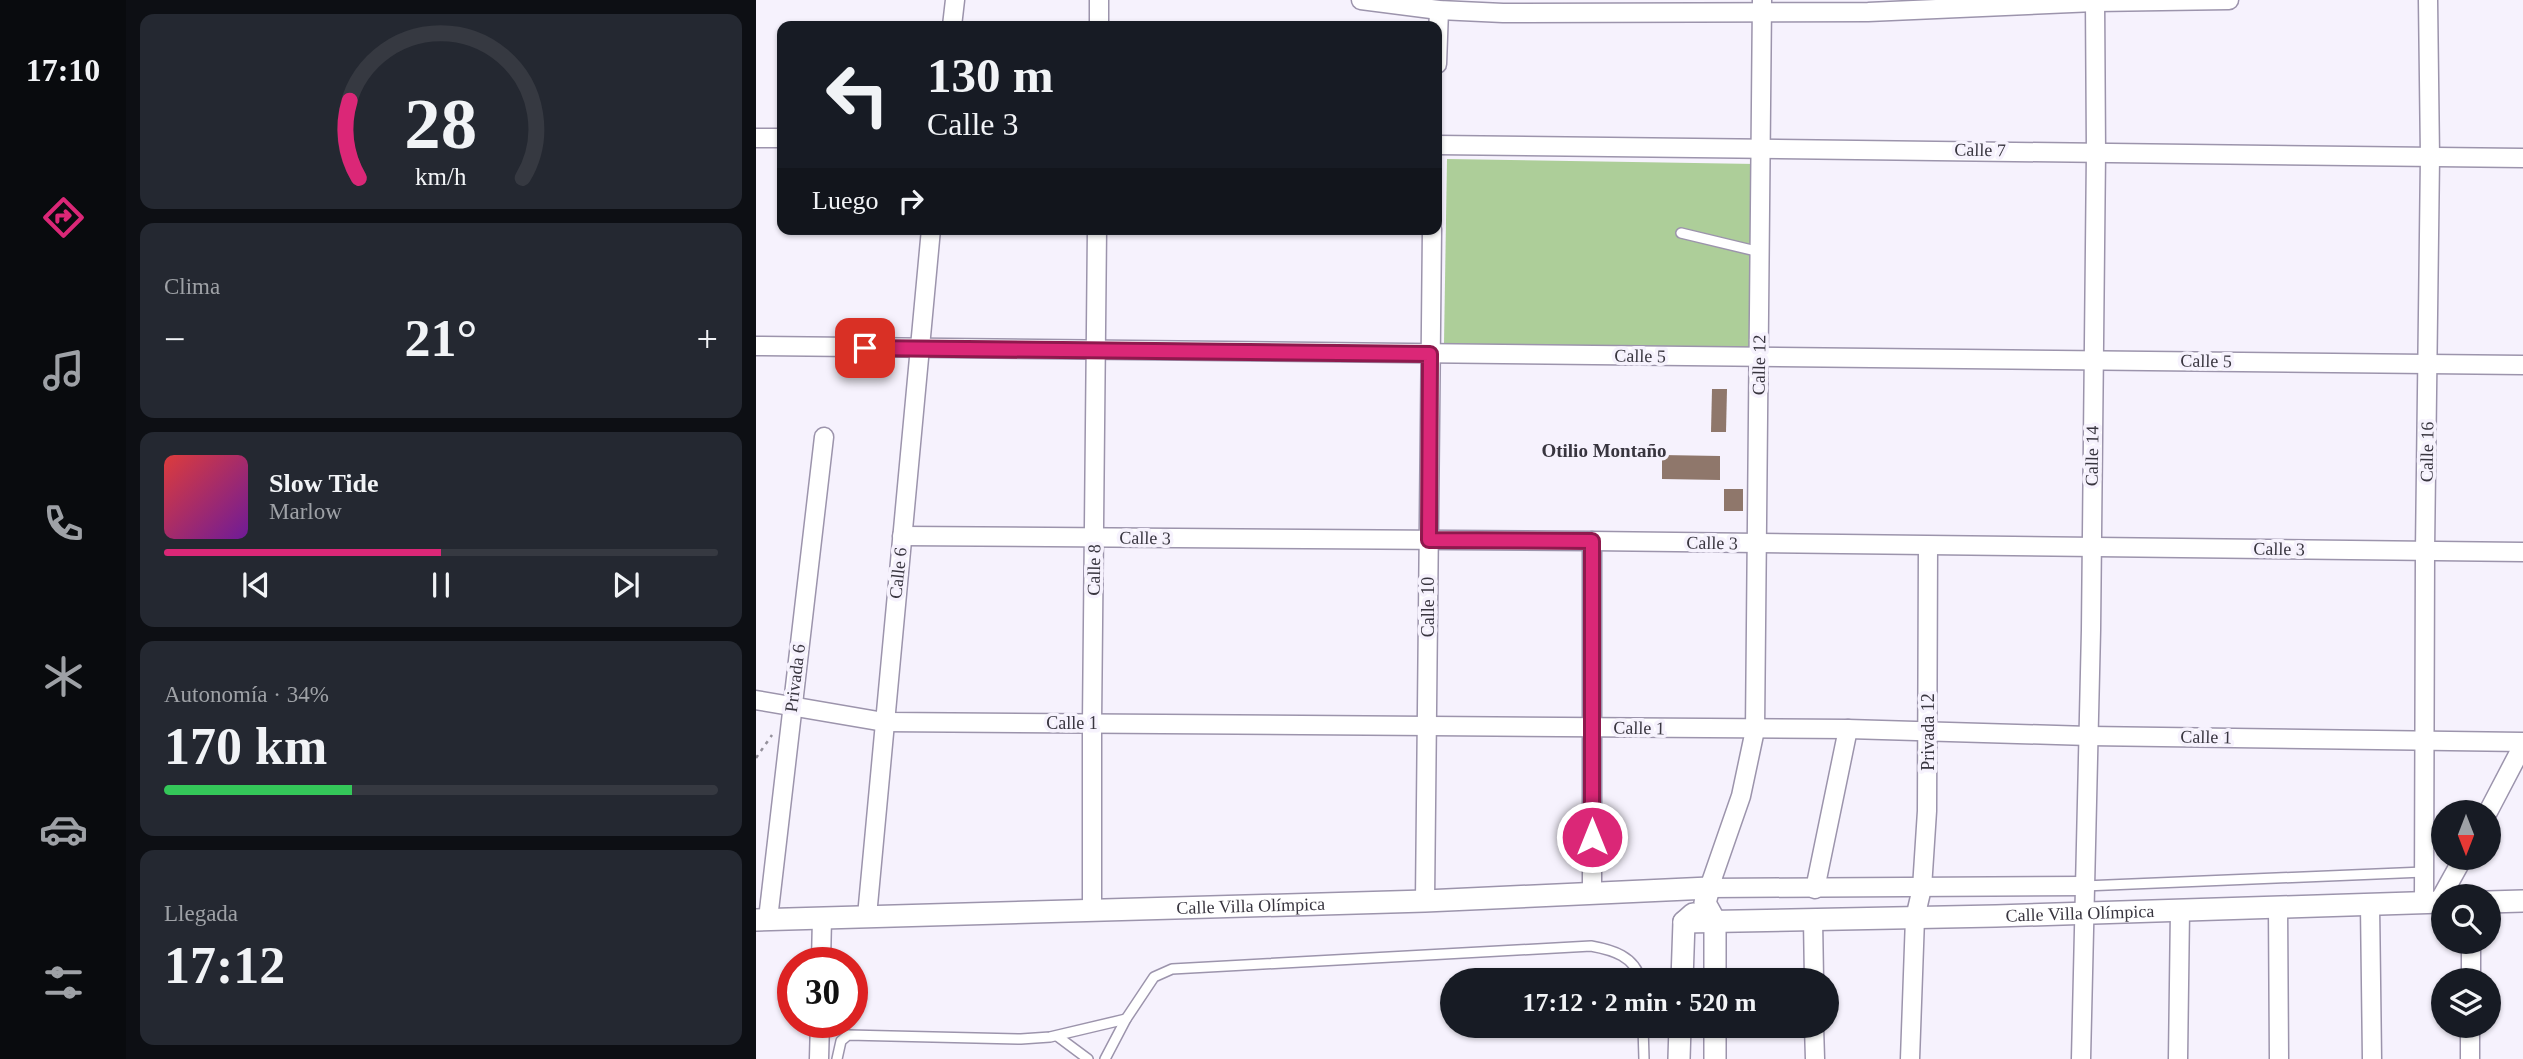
<!DOCTYPE html>
<html lang="es">
<head>
<meta charset="utf-8">
<style>
	:root { --surface:#171b24; --page:#242831; --text:#f1f3f6; --muted:#9ea1a6; --line:#363941; --accent:#db2777 }
	body { margin:0; font-family:Georgia,serif; background:var(--page); color:var(--text); height:100vh; display:flex; flex-direction:column; font-size:26px; white-space:nowrap }
	* { box-sizing:border-box; margin:0 }
	p { font-size:23px; color:var(--muted) }
	.icon { flex:none; width:38px; height:38px; fill:none; stroke:currentColor; stroke-width:2; stroke-linecap:round; stroke-linejoin:round }
	.map { position:relative; flex:1; overflow:hidden }
	.drawer { display:flex; flex-direction:column; gap:14px; padding:14px; background:#0d0f14; width:630px }
	.drawer>* { flex:none }
	.hud { position:absolute; left:21px; top:21px; width:665px; height:214px; border-radius:14px; box-shadow:0 2px 5px #0004; background:#171b24; color:var(--text); overflow:hidden }
	.needle { width:46px; rotate:180deg }
	.controls { position:absolute; left:1675px; top:800px; display:grid; gap:14px }
	.controls a { display:grid; place-items:center; width:70px; height:70px; border-radius:50%; background:var(--surface); box-shadow:0 2px 5px #0004; font-size:35px }
	.speed { position:absolute; left:21px; top:947px; display:flex; gap:14px; font-size:35px; font-weight:700; text-align:center }
	.speed>* { display:grid; place-content:center; width:91px; height:91px; border-radius:50%; background:var(--surface); box-shadow:0 2px 5px #0004; line-height:1 }
	.speed .limit { border:10px solid #d22; background:#fff; color:#111 }
	.pin { position:absolute; display:grid; place-items:center; width:60px; height:60px; color:#fff; margin:-30px; border-radius:14px; box-shadow:0 4px 10px #0006 }
	.me { position:absolute; width:77px; margin:-38px; rotate:0deg; stroke-linejoin:round; filter:drop-shadow(0 0 5px #0008) }
	.turn { display:flex; align-items:center; gap:24px; height:147px; padding:0 35px; font-size:32px }
	.turn .icon { width:91px; height:91px; stroke-width:2.5 }
	.turn b { display:block; font-size:49px; line-height:60px }
	.then { display:flex; align-items:center; height:66px; padding:0 35px; background:#0003; gap:14px; font-size:26px }
	.big { font-size:52px; font-weight:700; line-height:1.1 }
	.drawer .tile { flex:1; display:flex; flex-direction:column; justify-content:center; gap:10px; min-width:0; padding:0 24px; border-radius:14px; background:var(--page) }
	.drawer .dial { align-items:center; gap:0 }
	.dial svg { height:182px; overflow:visible; fill:none; stroke:var(--line); stroke-width:7; stroke-linecap:round; text-anchor:middle }
	.dial text { fill:var(--text); stroke:none }
	.song { display:flex; align-items:center; gap:21px }
	.cover { width:84px; height:84px; border-radius:10px; background:linear-gradient(135deg,hsl(0 70% 55%),hsl(280 70% 35%)) }
	.played { height:7px; border-radius:4px; background:linear-gradient(90deg,var(--accent) 50%,var(--line) 50%) }
	.keys { display:flex; justify-content:space-around; direction:ltr }
	.heat { display:flex; justify-content:space-between; align-items:center; font-size:38px; direction:ltr }
	.charge { height:10px; border-radius:5px; background:linear-gradient(90deg,#34c759 34%,var(--line) 0) }
	.trip { position:absolute; left:684px; top:968px; width:399px; height:70px; border-radius:35px; background:var(--surface); box-shadow:0 2px 5px #0004; font-weight:700; line-height:70px; text-align:center }
	main { display:flex; flex:1; min-height:0 }
	.menu { display:flex; flex-direction:column; width:126px; justify-content:space-around; align-items:center; background:#090b0e; color:var(--muted) }
	.menu .icon { width:49px; height:49px }
	.menu .current { color:var(--accent) }
	.menu b { font-size:32px; color:var(--text) }
	.map>svg:first-child { display:block }
</style>
</head>
<body>
<main>
<nav class="menu">
<b>17:10</b>
<svg class="icon current" aria-label="directions" viewBox="0 0 24 24"><path d="M12 3l9 9-9 9-9-9zM9 14v-3h6M13 9l2 2-2 2"/></svg>
<svg class="icon" aria-label="music" viewBox="0 0 24 24"><path d="M9 18V5l10-2v13"/><circle cx="6" cy="18" r="3"/><circle cx="16" cy="16" r="3"/></svg>
<svg class="icon" aria-label="phone" viewBox="0 0 24 24"><path d="M5 4h4l2 5-3 2q2 4 5 5l2-3 5 2v4C11 20 4 13 5 4z"/></svg>
<svg class="icon" aria-label="climate" viewBox="0 0 24 24"><path d="M12 3v18M4 7l16 10M4 17L20 7"/></svg>
<svg class="icon" aria-label="car" viewBox="0 0 24 24"><path d="M5 17H2v-5l4-1 3-4h7l3 4 3 1v5h-3M9 17h6M6 11h13"/><circle cx="7" cy="17" r="2"/><circle cx="17" cy="17" r="2"/></svg>
<svg class="icon" aria-label="filters" viewBox="0 0 24 24"><path d="M4 7h16M4 17h16"/><circle cx="9" cy="7" r="2"/><circle cx="15" cy="17" r="2"/></svg>
</nav>
<section class="drawer">
<div class="tile dial"><svg viewBox="0 0 100 80">
<path d="M14 69A42 42 0 1 1 86 69"/>
<path d="M14 69A42 42 0 0 1 10 35" stroke="#db2777"/>
<text x="50" y="56" font-size="32" font-weight="700">28</text>
<text x="50" y="72" font-size="11">km/h</text>
</svg></div>
<div class="tile"><p>Clima</p>
<div class="heat"><a>−</a><b class="big">21°</b><a>+</a></div>
</div>
<div class="tile">
<div class="song"><i class="cover"></i><div><b>Slow Tide</b><p>Marlow</p></div></div>
<div class="played"></div>
<div class="keys"><svg class="icon" aria-label="previous" viewBox="0 0 24 24"><path d="M18 5L8 12l10 7zM5 5v14"/></svg><svg class="icon" aria-label="pause" viewBox="0 0 24 24"><path d="M8 5v14M16 5v14"/></svg><svg class="icon" aria-label="next" viewBox="0 0 24 24"><path d="M6 5l10 7-10 7zM19 5v14"/></svg></div>
</div>
<div class="tile"><p>Autonomía · 34%</p><b class="big">170 km</b><div class="charge"></div></div>
<div class="tile"><p>Llegada</p><b class="big">17:12</b></div>
</section>
<div class="map">
<svg width="1767" height="1059" viewBox="0 0 1767 1059">
	<rect width="100%" height="100%" fill="#f6f2fd"/>
	<!-- green -->
	<polygon fill="#adce99" points="691,159 1000,164 997,348 688,344"/>
	<!-- building -->
	<g fill="#8f776b">
		<polygon points="956,389 971,389 970,432 955,432"/>
		<polygon points="906,455 964,456 964,480 906,479"/>
		<rect x="968" y="489" width="19" height="22"/>
	</g>
	<g fill="none" stroke-linecap="round" stroke-linejoin="round">
		<defs>
			<g id="service">
				<polyline points="925,233 1004,252"/>
				<polyline points="1328,886 1668,872"/>
				<polyline points="887,1026 888,1059"/>
				<polyline points="301,1036 332,1059"/>
				<polyline points="81,1059 85,1041 92,1035 265,1039 294,1037 370,1019"/>
				<path d="M349,1059L370,1019L398,977L416,969L835,946C857,950 878,956 885,980"/>
			</g>
			<g id="minor">
				<polyline points="605,0 683,10 747,13 1112,12 1339,2 1473,0"/>
				<polyline points="1006,0 999,730 985,796 953,888 1328,886"/>
				<polyline points="196,26 199,0"/>
				<polyline points="343,26 343,0"/>
				<polyline points="681,64 683,10"/>
				<polyline points="0,138 26,138"/>
				<polyline points="681,145 1767,158"/>
				<polyline points="0,346 1767,365"/>
				<polyline points="146,536 836,541 1767,552"/>
				<polyline points="836,541 836,893"/>
				<polyline points="0,700 128,722 1092,729 1333,736 1767,742"/>
				<polyline points="1732,812 1767,745"/>
				<polyline points="1059,889 1092,729"/>
				<polyline points="669,901 676,229"/>
				<polyline points="1668,903 1669,550 1674,157 1672,0"/>
				<polyline points="1682,903 1707,858"/>
				<polyline points="1614,905 1616,1059"/>
				<polyline points="1522,907 1523,1059"/>
				<polyline points="336,910 336,723 341,229"/>
				<polyline points="111,916 175,229"/>
				<polyline points="12,919 68,437"/>
				<polyline points="1057,919 1058,980"/>
				<polyline points="65,962 66,918"/>
				<polyline points="1715,980 1715,942"/>
				<polyline points="1058,1026 1059,1059"/>
				<polyline points="1714,1026 1714,1059"/>
				<polyline points="63,1059 64,1022"/>
				<polyline points="1154,1059 1159,918 1166,888 1171,811 1172,546"/>
				<polyline points="1325,1059 1335,630 1340,152 1339,0"/>
				<polyline points="1422,1059 1424,910"/>
			</g>
			<g id="tertiary">
				<polyline points="1732,902 1767,901"/>
				<path id="s1" d="M0,920L669,901L953,888L949,903L959,921V980"/>
				<path id="s2" d="M928,922L1240,916L1687,902"/>
				<polyline points="926,980 928,922 937,914"/>
				<polyline points="923,1059 924,1026"/>
				<polyline points="959,1059 959,1026"/>
			</g>
		</defs>
		<!-- service casing -->
		<use href="#service" stroke="#9c94ac" stroke-width="12"/>
		<!-- minor casing -->
		<use href="#minor" stroke="#9c94ac" stroke-width="21"/>
		<!-- tertiary casing -->
		<use href="#tertiary" stroke="#9c94ac" stroke-width="24"/>
		<!-- path -->
		<polyline stroke="#94909b" stroke-width="2.5" stroke-dasharray="3.5 5" stroke-linecap="butt" points="0,758 16,735"/>
		<!-- service -->
		<use href="#service" stroke="#fff" stroke-width="9"/>
		<!-- minor -->
		<use href="#minor" stroke="#fff" stroke-width="18"/>
		<!-- tertiary -->
		<use href="#tertiary" stroke="#fff" stroke-width="21"/>
	</g>
	<g fill="none" stroke-linecap="round" stroke-linejoin="round">
		<defs>
			<polyline id="route" points="109,348 674,354 673,540 836,541 836,837"/>
		</defs>
		<!-- route casing -->
		<use href="#route" stroke="#8e194d" stroke-width="18"/>
		<!-- route -->
		<use href="#route" stroke="#db2777" stroke-width="12"/>
	</g>
	<g text-anchor="middle" stroke-width="7" stroke-linejoin="round" paint-order="stroke">
		<!-- street labels -->
		<g font-size="18" fill="#38353f" stroke="#f6f2fd">
			<text transform="translate(1224 150) rotate(1)" y="6">Calle 7</text>
			<text transform="translate(884 356) rotate(1)" y="6">Calle 5</text>
			<text transform="translate(1450 361) rotate(1)" y="6">Calle 5</text>
			<text transform="translate(1003 365) rotate(-89)" y="6">Calle 12</text>
			<text transform="translate(1671 452) rotate(-89)" y="6">Calle 16</text>
			<text transform="translate(1336 456) rotate(-89)" y="6">Calle 14</text>
			<text transform="translate(389 538) rotate(1)" y="6">Calle 3</text>
			<text transform="translate(956 543) rotate(1)" y="6">Calle 3</text>
			<text transform="translate(1523 549) rotate(1)" y="6">Calle 3</text>
			<text transform="translate(338 570) rotate(-89)" y="6">Calle 8</text>
			<text transform="translate(142 573) rotate(-84)" y="6">Calle 6</text>
			<text transform="translate(672 607) rotate(-90)" y="6">Calle 10</text>
			<text transform="translate(39 678) rotate(-83)" y="6">Privada 6</text>
			<text x="316" y="729">Calle 1</text>
			<text transform="translate(883 728) rotate(1)" y="6">Calle 1</text>
			<text transform="translate(1172 732) rotate(-90)" y="6">Privada 12</text>
			<text transform="translate(1450 737) rotate(1)" y="6">Calle 1</text>
			<text dy="6" stroke="none"><textPath href="#s1" startOffset="495">Calle Villa Olímpica</textPath></text>
			<text dy="6" stroke="none"><textPath href="#s2" startOffset="396">Calle Villa Olímpica</textPath></text>
		</g>
		<!-- neighbourhood labels -->
		<g font-size="19" font-weight="bold" fill="#38353f" stroke="#f6f2fd">
			<text x="848" y="457">Otilio Montaño</text>
		</g>
	</g>
</svg>
<div class="controls">
<a><svg class="needle" viewBox="-14 -14 28 28"><path d="M0-13l5 13h-10z" fill="#e53935"/><path d="M0 13l5-13h-10z" fill="#9ea1a6"/></svg></a>
<a><svg class="icon" aria-label="search" viewBox="0 0 24 24"><circle cx="10" cy="10" r="6"/><path d="M15 15l6 6"/></svg></a>
<a><svg class="icon" aria-label="layers" viewBox="0 0 24 24"><path d="M12 4l9 5-9 5-9-5zM3 14l9 5 9-5"/></svg></a>
</div>
<div class="speed"><div class="limit">30</div></div>
<div class="pin" style="left:109px;top:348px;background:#d93025"><svg class="icon" aria-label="arrive" viewBox="0 0 24 24"><path d="M6 21V4h12l-3 4 3 4H6"/></svg></div>
<svg class="me" style="left:836px;top:837px" viewBox="-20 -20 40 40"><circle r="17" fill="#db2777" stroke="#fff" stroke-width="3"/><path d="M0-11L8 9 0 5-8 9z" fill="#fff"/></svg>
<div class="trip">17:12 · 2 min · 520 m</div>
<div class="hud">
<div class="turn"><svg class="icon" aria-label="left" viewBox="0 0 24 24"><path d="M17 20v-9H6M10 6l-5 5 5 5"/></svg><div><b>130 m</b>Calle 3</div></div>
<div class="then">Luego<svg class="icon" aria-label="right" viewBox="0 0 24 24"><path d="M7 20v-9h11M14 6l5 5-5 5"/></svg></div>
</div>
</div>
</main>
</body>
</html>
